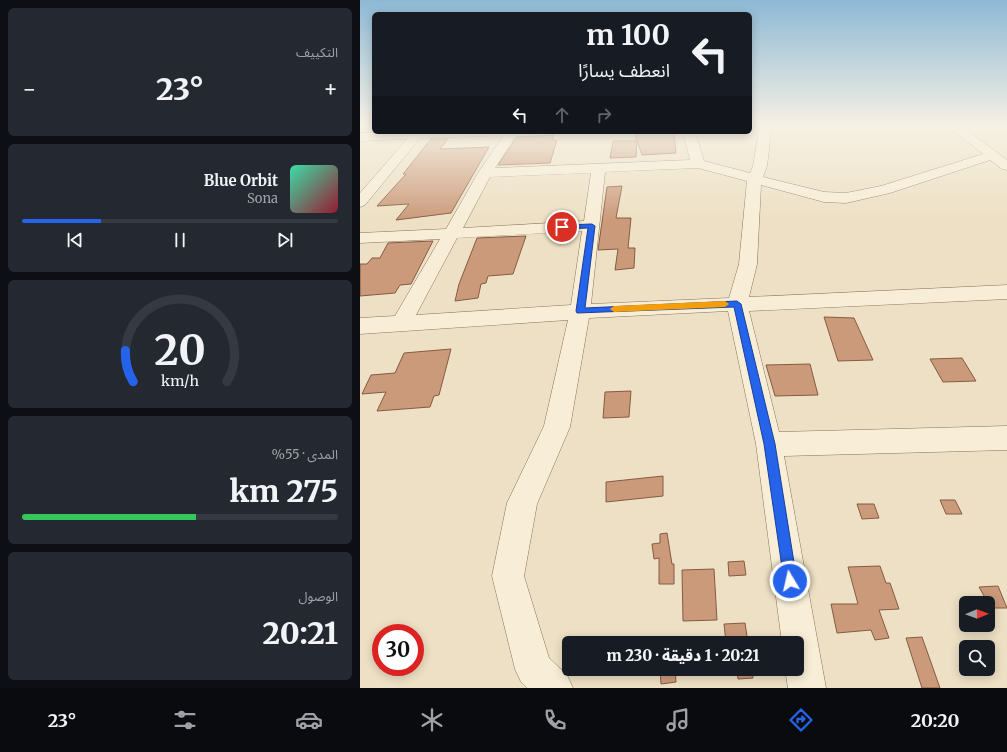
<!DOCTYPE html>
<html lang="ar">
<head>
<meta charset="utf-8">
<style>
	:root { --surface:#171b24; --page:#242831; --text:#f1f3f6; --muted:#9ea1a6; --line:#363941; --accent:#2563eb }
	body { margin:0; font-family:Merriweather,"Noto Sans Arabic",serif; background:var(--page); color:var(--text); direction:rtl; height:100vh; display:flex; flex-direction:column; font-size:15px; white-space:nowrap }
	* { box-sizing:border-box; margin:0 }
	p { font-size:13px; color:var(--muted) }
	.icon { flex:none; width:22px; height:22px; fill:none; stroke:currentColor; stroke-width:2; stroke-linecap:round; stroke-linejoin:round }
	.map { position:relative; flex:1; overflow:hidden; direction:ltr }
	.side { display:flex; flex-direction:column; gap:8px; padding:8px; background:#0d0f14; width:360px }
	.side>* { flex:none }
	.top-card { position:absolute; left:12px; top:12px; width:380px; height:122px; border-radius:6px; box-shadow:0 2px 10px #0003; direction:rtl; background:#171b24; color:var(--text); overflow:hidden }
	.needle { width:26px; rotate:89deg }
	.fabs { position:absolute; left:599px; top:596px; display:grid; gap:8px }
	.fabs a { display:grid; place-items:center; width:36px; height:36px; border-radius:6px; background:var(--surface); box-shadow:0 2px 10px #0003; font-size:20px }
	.speed { position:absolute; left:12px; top:624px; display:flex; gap:8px; font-size:20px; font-weight:700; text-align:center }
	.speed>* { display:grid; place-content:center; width:52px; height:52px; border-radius:50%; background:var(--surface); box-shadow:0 2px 10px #0003; line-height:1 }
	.speed .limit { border:6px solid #d22; background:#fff; color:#111 }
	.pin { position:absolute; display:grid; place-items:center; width:34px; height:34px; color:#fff; margin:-17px; border:2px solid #fff; border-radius:50%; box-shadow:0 1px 4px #0007 }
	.me { position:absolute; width:44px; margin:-22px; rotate:351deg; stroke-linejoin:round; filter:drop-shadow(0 0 3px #0008) }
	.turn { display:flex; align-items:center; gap:14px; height:84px; padding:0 16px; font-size:18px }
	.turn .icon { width:52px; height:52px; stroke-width:2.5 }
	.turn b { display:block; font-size:28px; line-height:34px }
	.lanes { display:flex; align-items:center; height:38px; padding:0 16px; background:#0003; justify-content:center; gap:20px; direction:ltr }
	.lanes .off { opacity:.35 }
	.big { font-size:30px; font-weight:800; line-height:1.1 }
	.side .widget { flex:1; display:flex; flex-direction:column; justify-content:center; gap:6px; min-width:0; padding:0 14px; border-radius:6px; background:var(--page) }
	.side .dial { align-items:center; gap:0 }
	.dial svg { height:104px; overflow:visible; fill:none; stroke:var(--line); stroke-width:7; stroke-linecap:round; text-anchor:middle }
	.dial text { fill:var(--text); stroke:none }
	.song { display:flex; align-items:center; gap:12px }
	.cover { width:48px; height:48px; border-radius:6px; background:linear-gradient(135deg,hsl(160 70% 55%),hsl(350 70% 35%)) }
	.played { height:4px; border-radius:2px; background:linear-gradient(90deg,var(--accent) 25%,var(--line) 25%) }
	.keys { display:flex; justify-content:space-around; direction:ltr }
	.heat { display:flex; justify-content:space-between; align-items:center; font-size:22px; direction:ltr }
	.charge { height:6px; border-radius:3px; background:linear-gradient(90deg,#34c759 55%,var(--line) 0) }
	.trip { position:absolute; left:202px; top:636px; width:242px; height:40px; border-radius:6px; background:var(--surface); box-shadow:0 2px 10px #0003; font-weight:800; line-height:40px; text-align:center; direction:rtl }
	.menu { display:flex; height:64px; justify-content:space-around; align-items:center; background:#090b0e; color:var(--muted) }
	.menu .icon { width:28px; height:28px }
	.menu .on { color:var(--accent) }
	.menu b { font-size:18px; color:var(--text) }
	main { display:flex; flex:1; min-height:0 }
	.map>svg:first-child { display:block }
</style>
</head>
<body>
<main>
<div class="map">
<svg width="647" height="688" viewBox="0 0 647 688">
	<rect width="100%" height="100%" fill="#ede0c4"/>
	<!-- building -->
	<g fill="#cb9a7a" stroke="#865b41">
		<polygon points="274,132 314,132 316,153 282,155"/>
		<polygon points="193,135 193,140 197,140 190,163 138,165 157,137"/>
		<polygon points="71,139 88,139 80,149 129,147 91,213 36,220 49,204 17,206 46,174 43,174"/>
		<polygon points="253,141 277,141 276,157 250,158"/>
		<polygon points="262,186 256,218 271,218 268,248 275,248 274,268 255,270 258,249 238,250 247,187"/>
		<polygon points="166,236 153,274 128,276 126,283 121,284 118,298 95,301 99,284 117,238"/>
		<polygon points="73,241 51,284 40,285 35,293 0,296 0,264 7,264 12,258 20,258 28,243"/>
		<polygon points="464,317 494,318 513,360 478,361"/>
		<polygon points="91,349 79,395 74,396 70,407 17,411 26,392 2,394 11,375 35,373 44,353"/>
		<polygon points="602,358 616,381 583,382 570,359"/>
		<polygon points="450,364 458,395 415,396 406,365"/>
		<polygon points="271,391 269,417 243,418 245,392"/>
		<polygon points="303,476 303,496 246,502 246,482"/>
		<polygon points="580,500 595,500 602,514 586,514"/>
		<polygon points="497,504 514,504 519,518 502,519"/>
		<polygon points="307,533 312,564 314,564 314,584 299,584 299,558 294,559 292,544 300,543 300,534"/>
		<polygon points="384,561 386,575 369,576 368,562"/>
		<polygon points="520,566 526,583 530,583 539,609 519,610 529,638 515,640 511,630 477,633 471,604 498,604 488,567"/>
		<polygon points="354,569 357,620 323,621 322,570"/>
		<polygon points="638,586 647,608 629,608 628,603 619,587"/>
		<polygon points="385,623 388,643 366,643 364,624"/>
		<polygon points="562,637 580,688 562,688 546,638"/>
		<polygon points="300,669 315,669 316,682 301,684"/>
		<polygon points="377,669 392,669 393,678 378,679"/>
	</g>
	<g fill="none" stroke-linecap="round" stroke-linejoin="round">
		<defs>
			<g id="minor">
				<path d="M400,125H412L407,166L403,177L464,192L486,193L521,186L623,154L589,127L587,125H600L647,160V170L642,169L630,160L530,193L486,203L464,202L401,185L397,264L389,297L647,285V299L389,311L419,432L647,426V450L424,456L466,688H428L425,669H437V643H422L396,444L368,311L229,318L210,427L177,504L164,576L189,658L207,675L213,688H167L161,682L155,669L132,576L147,503L184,426L208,320L0,334V318L35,316L80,239L0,243V233L86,229L118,173L146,132H158L135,168L330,160L323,132H335L344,161L390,173L393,166ZM338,168L387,181L379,264L369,298L231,304L245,172ZM231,173L224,221L103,228L130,177ZM222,231L211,305L56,315L97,238Z"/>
				<polygon points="33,132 131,132 129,135 125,136 60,138 5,205 0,207 0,193 47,139 0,141 0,133"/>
			</g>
		</defs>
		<!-- minor casing -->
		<use href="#minor" stroke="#88725b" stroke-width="1"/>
		<!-- minor -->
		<use href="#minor" fill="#f8eed7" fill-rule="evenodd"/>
	</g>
	<!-- sky -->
	<linearGradient id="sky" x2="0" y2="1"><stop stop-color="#8db9d5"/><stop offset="0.57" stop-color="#f7f1e4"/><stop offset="1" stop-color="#f7f1e4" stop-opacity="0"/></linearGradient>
	<rect width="647" height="221" fill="url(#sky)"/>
	<!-- route -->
	<polygon fill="#2563eb" stroke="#184099" points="232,224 235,226 225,308 377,301 381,304 415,444 437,581 435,586 430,588 426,586 424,581 404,444 374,307 217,313 216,311 228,228 202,229 199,227 202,225"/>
	<!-- slow -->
	<polygon fill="#f59e0b" points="365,301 369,304 365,307 254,312 250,309 254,306"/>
</svg>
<div class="fabs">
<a><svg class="needle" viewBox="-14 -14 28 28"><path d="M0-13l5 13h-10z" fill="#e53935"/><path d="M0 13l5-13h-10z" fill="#9ea1a6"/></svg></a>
<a><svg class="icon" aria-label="search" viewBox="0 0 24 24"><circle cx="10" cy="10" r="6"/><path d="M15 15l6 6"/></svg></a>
</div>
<div class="speed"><div class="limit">30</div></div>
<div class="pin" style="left:202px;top:227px;background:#d93025"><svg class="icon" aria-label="arrive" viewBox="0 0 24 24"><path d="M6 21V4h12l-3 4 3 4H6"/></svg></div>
<svg class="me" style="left:430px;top:581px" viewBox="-20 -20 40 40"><circle r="17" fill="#2563eb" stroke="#fff" stroke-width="3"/><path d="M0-11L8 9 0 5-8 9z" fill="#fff"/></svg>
<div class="trip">20:21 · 1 دقيقة · 230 m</div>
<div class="top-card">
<div class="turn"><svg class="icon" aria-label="left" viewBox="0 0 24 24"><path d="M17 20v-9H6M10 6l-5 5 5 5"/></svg><div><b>100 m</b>انعطف يسارًا</div></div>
<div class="lanes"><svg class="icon" aria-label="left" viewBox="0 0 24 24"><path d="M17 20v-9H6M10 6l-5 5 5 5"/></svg><svg class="icon off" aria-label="ahead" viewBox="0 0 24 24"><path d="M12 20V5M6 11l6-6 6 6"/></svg><svg class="icon off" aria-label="right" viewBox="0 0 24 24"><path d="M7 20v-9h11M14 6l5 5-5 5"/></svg></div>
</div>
</div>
<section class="side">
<div class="widget"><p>التكييف</p>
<div class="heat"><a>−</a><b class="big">23°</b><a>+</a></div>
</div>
<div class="widget">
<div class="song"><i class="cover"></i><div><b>Blue Orbit</b><p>Sona</p></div></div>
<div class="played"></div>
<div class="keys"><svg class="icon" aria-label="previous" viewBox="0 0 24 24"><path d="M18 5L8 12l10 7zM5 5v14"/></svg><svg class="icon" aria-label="pause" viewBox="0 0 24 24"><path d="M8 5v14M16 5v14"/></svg><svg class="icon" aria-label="next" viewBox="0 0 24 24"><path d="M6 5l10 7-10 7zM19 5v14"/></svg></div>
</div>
<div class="widget dial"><svg viewBox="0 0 100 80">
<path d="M14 69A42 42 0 1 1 86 69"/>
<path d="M14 69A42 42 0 0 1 8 45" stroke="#2563eb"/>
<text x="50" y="56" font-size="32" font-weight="700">20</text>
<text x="50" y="72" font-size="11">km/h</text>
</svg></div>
<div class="widget"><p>المدى · 55%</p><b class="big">275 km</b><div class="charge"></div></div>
<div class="widget"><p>الوصول</p><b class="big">20:21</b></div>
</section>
</main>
<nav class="menu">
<b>20:20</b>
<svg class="icon on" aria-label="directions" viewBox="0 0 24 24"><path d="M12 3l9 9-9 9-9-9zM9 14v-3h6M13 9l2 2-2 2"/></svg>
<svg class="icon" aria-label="music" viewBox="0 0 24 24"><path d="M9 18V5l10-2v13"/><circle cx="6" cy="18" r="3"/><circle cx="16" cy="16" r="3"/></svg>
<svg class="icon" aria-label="phone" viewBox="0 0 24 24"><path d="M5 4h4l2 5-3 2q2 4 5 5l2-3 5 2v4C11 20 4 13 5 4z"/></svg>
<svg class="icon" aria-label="climate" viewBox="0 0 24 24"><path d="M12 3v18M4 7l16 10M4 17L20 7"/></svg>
<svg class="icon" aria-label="car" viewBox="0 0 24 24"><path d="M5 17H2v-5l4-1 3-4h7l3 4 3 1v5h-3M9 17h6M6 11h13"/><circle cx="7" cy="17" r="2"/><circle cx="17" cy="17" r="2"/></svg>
<svg class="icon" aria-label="filters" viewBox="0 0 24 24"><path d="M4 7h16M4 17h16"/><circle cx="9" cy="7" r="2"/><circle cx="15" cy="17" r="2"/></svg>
<b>23°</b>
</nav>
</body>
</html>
